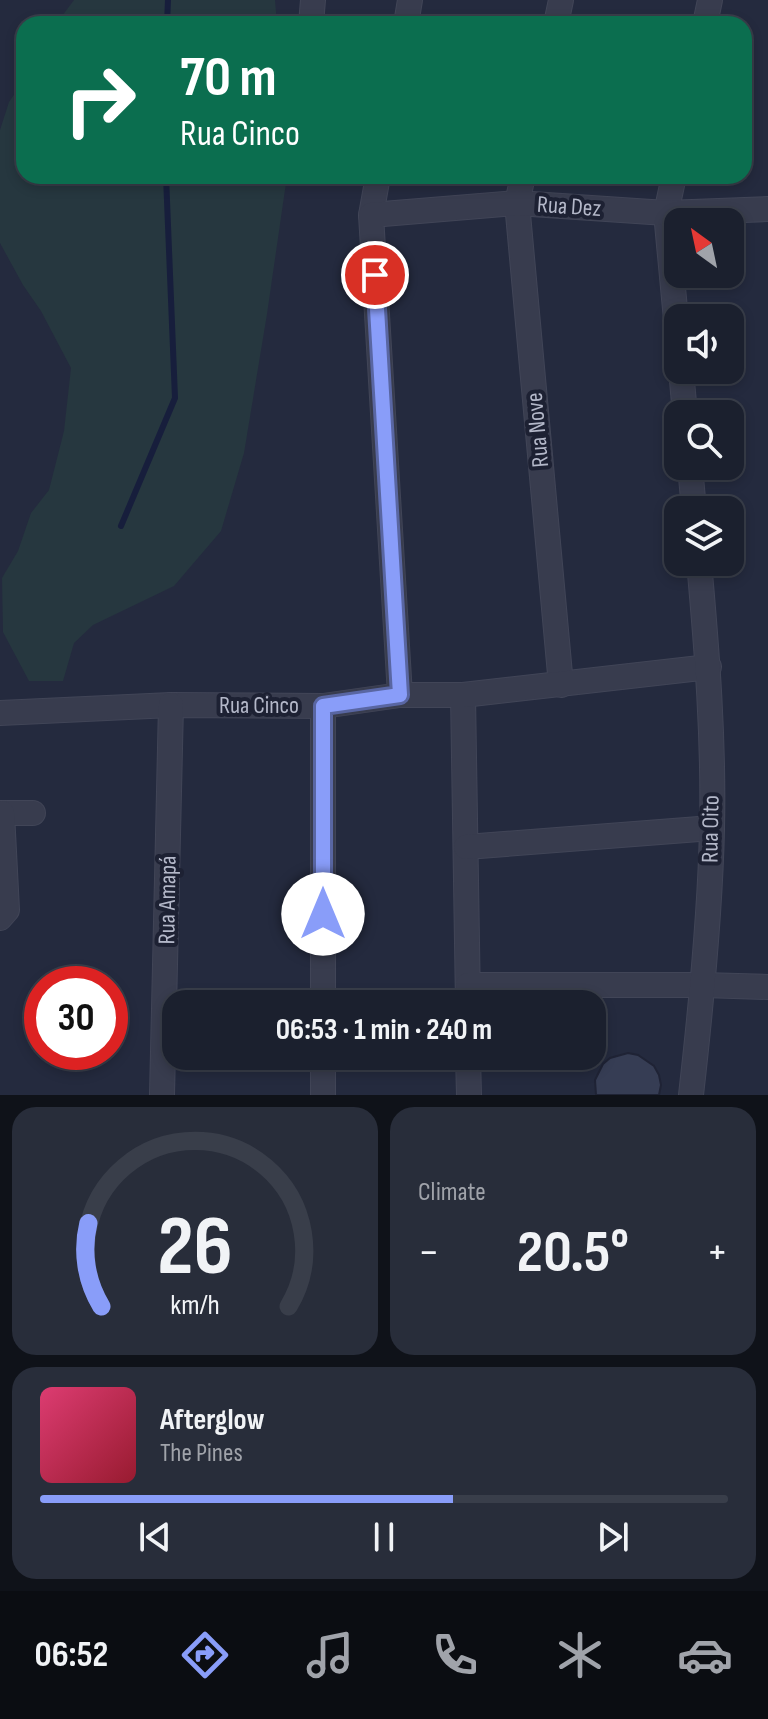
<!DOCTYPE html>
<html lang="en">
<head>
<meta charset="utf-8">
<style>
	:root { --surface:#1b202e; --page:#282d3a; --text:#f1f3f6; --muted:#a0a3aa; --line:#393e4a; --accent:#899df9 }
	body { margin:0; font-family:"Sofia Sans Condensed",sans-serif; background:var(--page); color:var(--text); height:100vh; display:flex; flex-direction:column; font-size:30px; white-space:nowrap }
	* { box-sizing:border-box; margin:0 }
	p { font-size:26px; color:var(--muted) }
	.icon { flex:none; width:44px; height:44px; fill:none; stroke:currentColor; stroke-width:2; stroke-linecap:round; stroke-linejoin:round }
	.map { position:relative; height:1095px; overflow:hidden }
	.details { display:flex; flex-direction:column; gap:12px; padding:12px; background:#0f1219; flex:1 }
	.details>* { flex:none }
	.top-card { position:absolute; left:16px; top:16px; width:736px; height:168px; border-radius:24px; box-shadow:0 4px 12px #0003,0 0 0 2px var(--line); background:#0b6e4f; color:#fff; overflow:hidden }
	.needle { width:52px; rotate:327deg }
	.tools { position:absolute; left:664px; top:208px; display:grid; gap:16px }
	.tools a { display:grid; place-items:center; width:80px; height:80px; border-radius:16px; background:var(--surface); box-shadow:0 4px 12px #0003,0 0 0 2px var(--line); font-size:40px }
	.speed { position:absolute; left:24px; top:966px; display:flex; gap:16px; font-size:40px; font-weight:700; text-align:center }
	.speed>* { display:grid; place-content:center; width:104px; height:104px; border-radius:50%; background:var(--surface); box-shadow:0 4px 12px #0003,0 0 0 2px var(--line); line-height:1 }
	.speed .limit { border:12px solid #d22; background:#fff; color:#111 }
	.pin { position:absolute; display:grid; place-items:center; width:68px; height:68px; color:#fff; margin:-34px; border:4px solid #fff; border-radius:50%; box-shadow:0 2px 8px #0007 }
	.me { position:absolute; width:88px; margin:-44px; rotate:0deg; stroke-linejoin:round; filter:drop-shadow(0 0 6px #0008) }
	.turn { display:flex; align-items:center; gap:28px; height:168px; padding:0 32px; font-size:36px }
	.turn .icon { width:104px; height:104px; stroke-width:2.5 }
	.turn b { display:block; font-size:56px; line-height:68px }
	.big { font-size:60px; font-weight:700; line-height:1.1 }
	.details .card { flex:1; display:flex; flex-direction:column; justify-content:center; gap:12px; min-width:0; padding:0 28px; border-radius:24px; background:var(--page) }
	.details .dial { align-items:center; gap:0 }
	.dial svg { height:208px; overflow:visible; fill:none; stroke:var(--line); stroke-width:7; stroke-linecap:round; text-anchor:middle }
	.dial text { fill:var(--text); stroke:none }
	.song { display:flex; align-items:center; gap:24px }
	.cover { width:96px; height:96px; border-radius:12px; background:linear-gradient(135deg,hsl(340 70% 55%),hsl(350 70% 35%)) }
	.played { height:8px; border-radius:4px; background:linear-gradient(90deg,var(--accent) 60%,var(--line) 60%) }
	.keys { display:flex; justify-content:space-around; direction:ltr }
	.heat { display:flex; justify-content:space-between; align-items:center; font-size:44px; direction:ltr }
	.details .tiles { flex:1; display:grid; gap:12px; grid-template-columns:1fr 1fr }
	.card:last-child { grid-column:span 2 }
	.trip { position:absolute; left:162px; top:990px; width:444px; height:80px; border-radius:24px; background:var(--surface); box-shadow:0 4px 12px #0003,0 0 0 2px var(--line); font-weight:700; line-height:80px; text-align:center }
	.tabs { display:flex; height:128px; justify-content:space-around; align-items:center; background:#0b0d12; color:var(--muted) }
	.tabs .icon { width:56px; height:56px }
	.tabs .selected { color:var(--accent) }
	.tabs b { font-size:36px; color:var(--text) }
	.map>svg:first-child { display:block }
</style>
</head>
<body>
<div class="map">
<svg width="768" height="1095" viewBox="0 0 768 1095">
	<rect width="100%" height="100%" fill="#242a3e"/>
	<!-- green -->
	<g fill="#26373f">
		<polygon points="74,0 275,0 277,24 56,24"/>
		<polygon points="24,80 24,176 287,176 267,314 244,453 221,531 174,586 93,625 74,643 63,681 29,681 3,632 2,578 18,551 31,513 49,490 64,431 71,368 41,311 23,285 0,243 0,130 9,102"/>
	</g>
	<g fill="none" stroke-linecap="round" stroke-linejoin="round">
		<!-- stream -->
		<g stroke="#171e3c" stroke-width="6">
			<polyline points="167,24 168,0"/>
			<polyline points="121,526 175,398 166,176"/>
		</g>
	</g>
	<!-- building -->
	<polygon fill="#363d54" stroke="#1f2335" stroke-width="2" points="628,1053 638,1055 654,1066 659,1075 661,1085 659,1095 596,1095 595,1080 603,1064 610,1058"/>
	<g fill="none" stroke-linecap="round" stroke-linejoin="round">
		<defs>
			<g id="minor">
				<polyline points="311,24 313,0"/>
				<polyline points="406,24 410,0"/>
				<polyline points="556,24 561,0"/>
				<polyline points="705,24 710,0"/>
				<polyline points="523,176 517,203 561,685"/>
				<polyline points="674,176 666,213 678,341"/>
				<polyline points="371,215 378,176"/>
				<polyline points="681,370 685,414"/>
				<polyline points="690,466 694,510"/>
				<polyline points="400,695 371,215 517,203 666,213 768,209"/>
				<polyline points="463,695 468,1004"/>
				<polyline points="0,713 171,705 323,706 400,695 463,695 709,667"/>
				<polyline points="0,813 33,813"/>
				<polyline points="466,847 712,828"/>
				<polyline points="0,918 7,910 2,813"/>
				<polyline points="468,985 703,985 768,987"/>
				<polyline points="323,1004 323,706"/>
				<polyline points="468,1056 469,1095"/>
				<polyline points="162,1095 171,705"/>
				<polyline points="323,1095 323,1056"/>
				<path d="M691,1095C701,1007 710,918 712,829C714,740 707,651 699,562"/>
			</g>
		</defs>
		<!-- minor casing -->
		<use href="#minor" stroke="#414557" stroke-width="26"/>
		<!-- minor -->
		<use href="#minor" stroke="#383c4e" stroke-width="24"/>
	</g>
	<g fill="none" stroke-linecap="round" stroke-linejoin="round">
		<defs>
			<polyline id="route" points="323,914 323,706 400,695 375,275"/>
		</defs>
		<!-- route casing -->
		<use href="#route" stroke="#5966a2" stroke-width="20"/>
		<!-- route -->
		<use href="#route" stroke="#899df9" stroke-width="14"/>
	</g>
	<g text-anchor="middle" stroke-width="8" stroke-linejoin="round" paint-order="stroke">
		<!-- street labels -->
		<g font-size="24" fill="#b4b8c9" stroke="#1d2133">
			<text transform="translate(569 206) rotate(4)" y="8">Rua Dez</text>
			<text transform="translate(537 430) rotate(-95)" y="8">Rua Nove</text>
			<text x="259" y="713">Rua Cinco</text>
			<text transform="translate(710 829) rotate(-89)" y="8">Rua Oito</text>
			<text transform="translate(167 900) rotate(-89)" y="8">Rua Amapá</text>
		</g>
	</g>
</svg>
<div class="tools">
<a><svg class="needle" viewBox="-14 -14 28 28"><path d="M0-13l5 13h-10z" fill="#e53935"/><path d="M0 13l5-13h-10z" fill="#a0a3aa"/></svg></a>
<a><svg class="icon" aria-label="sound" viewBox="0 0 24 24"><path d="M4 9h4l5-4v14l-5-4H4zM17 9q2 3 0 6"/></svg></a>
<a><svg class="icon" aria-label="search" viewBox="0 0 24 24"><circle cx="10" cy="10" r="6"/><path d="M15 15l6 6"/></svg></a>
<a><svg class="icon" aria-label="layers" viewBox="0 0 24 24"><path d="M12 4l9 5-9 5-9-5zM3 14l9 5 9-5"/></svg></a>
</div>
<div class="speed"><div class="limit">30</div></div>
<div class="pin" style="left:375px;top:275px;background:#d93025"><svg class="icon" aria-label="arrive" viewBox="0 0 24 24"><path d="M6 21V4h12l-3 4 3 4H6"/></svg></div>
<svg class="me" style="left:323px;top:914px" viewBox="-20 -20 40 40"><circle r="19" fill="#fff"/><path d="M0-13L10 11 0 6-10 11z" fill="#899df9"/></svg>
<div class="trip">06:53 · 1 min · 240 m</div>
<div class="top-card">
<div class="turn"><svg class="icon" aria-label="right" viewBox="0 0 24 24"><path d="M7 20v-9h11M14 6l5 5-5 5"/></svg><div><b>70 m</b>Rua Cinco</div></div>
</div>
</div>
<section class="details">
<div class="tiles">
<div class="card dial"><svg viewBox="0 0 100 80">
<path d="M14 69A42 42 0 1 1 86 69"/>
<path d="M14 69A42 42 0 0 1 9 37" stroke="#899df9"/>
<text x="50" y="56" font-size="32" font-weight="700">26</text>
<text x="50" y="72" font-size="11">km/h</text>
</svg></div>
<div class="card"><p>Climate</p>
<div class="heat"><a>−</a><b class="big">20.5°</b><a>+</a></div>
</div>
<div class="card">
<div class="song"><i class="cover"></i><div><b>Afterglow</b><p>The Pines</p></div></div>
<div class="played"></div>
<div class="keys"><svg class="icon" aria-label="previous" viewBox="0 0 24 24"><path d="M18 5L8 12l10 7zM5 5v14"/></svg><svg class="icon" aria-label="pause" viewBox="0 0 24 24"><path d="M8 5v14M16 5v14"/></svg><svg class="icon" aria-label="next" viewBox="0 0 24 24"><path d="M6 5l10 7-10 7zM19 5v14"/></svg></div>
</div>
</div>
</section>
<nav class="tabs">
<b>06:52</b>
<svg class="icon selected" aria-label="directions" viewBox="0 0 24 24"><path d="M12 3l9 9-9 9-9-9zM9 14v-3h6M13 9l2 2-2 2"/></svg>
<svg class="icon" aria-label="music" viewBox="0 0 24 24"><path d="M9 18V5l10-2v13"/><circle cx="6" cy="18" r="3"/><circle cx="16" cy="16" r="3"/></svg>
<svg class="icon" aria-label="phone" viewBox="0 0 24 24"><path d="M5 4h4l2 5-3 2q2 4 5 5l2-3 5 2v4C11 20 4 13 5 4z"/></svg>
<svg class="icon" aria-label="climate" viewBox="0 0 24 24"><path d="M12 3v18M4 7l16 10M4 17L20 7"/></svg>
<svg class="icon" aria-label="car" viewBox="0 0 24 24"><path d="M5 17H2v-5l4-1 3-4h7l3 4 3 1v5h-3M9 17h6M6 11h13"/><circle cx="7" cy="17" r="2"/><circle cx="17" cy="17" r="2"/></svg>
</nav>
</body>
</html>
